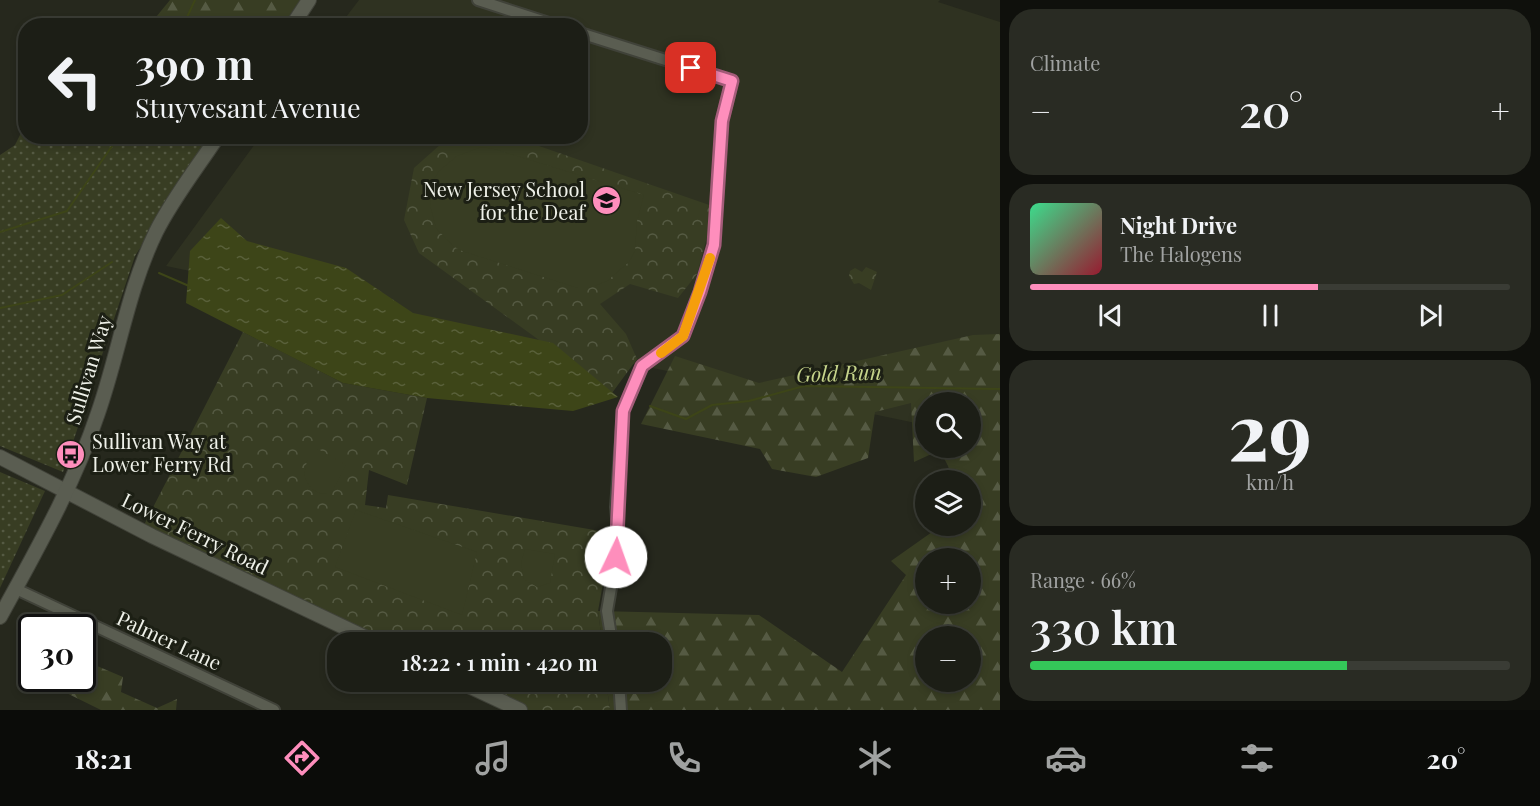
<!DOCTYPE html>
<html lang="en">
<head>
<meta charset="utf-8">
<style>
	:root { --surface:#1c1e16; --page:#292b23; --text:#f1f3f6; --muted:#a0a2a1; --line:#3a3c35; --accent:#fe8ebc }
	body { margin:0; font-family:"Playfair Display",serif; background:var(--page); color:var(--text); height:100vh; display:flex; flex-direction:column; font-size:22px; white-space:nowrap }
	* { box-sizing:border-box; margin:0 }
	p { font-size:20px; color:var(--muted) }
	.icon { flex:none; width:33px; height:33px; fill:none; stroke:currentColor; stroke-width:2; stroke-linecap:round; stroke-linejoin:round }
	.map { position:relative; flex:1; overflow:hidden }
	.details { display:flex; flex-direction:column; gap:9px; padding:9px; background:#0f100c; width:540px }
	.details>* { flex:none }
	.banner { position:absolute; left:18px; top:18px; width:570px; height:126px; border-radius:24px; box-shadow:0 3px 9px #0003,0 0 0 2px var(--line); background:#1c1e16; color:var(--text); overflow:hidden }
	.controls { position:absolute; left:915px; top:392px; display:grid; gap:12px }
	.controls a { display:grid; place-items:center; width:66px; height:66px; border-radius:50%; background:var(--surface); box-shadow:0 3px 9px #0003,0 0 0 2px var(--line); font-size:30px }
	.speed { position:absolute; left:18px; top:614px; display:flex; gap:12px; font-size:30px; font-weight:700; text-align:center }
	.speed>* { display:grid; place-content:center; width:78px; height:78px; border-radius:50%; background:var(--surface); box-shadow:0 3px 9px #0003,0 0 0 2px var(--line); line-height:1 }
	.speed .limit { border:3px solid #111; border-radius:9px; background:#fff; color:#111 }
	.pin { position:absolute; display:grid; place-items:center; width:51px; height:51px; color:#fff; margin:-26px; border-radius:12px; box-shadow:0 3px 9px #0006 }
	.me { position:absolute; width:66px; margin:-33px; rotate:3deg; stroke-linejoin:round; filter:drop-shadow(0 0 4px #0008) }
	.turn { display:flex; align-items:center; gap:21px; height:126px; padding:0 18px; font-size:27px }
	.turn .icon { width:78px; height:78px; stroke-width:2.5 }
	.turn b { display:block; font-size:42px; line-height:51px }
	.big { font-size:45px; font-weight:600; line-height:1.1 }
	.details .card { flex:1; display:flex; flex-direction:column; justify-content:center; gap:9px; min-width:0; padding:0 21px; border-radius:24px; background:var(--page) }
	.details .dial { align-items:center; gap:0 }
	.dial b { font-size:78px; line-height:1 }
	.song { display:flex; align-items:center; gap:18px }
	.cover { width:72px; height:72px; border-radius:9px; background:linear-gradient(135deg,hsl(150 70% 55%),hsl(350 70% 35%)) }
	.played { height:6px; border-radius:3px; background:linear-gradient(90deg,var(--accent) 60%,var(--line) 60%) }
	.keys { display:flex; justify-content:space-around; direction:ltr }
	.heat { display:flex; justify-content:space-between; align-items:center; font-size:33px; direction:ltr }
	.charge { height:9px; border-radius:4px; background:linear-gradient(90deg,#34c759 66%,var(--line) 0) }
	.trip { position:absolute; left:327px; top:632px; width:345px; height:60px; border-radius:24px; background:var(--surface); box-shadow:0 3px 9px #0003,0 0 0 2px var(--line); font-weight:600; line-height:60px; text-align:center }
	.dock { display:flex; height:96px; justify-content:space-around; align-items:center; background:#0b0c09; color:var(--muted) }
	.dock .icon { width:42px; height:42px }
	.dock .current { color:var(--accent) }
	.dock b { font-size:27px; color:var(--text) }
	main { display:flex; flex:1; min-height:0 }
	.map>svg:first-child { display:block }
</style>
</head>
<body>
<main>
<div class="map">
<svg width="1000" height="710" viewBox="0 0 1000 710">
	<defs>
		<pattern id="grass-dots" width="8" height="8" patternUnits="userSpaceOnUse" patternTransform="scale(1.5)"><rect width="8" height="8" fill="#383d23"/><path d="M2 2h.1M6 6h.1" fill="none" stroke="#555a43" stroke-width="1.8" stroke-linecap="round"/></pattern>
		<pattern id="forest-firs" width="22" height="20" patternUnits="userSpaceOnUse" patternTransform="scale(1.5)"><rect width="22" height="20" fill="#383d23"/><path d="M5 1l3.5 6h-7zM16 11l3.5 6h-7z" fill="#555a43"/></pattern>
		<pattern id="park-crowns" width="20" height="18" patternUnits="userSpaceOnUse" patternTransform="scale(1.5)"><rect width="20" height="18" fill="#383d23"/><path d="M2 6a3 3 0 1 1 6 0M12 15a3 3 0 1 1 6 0" fill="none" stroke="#555a43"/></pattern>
		<pattern id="water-ripples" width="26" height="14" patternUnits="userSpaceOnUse" patternTransform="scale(1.5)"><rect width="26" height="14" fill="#3d4518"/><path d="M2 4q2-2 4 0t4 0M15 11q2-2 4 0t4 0" fill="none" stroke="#59603a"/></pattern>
	</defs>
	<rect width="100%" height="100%" fill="#26281d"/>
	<!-- built -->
	<polygon fill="#2f3221" points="359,0 940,0 938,2 1000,22 1000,441 970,402 926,402 925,425 166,266 260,137 580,136 580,26 340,25"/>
	<!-- grass -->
	<g fill="url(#grass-dots)">
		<polygon points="25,125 26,136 210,137 135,256 63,472 0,446 0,155 15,145"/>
		<polygon points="0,472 45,491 0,588"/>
	</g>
	<!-- forest -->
	<g fill="url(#forest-firs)" fill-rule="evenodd">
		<polygon points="170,0 300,0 283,25 155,25 152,22"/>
		<path d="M1000,334V710H610L606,681H662V642H602L598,611L759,615L842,672L906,575L891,561L942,525H970V480H955L940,450L914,462L911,403L875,412L868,458L816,477L772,469L760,449L641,424L675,356L759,383L973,335ZM926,402H970V447H926ZM926,558H970V603H926ZM926,636H970V681H926Z"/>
		<polygon points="83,660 123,677 121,692 157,708 177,699 176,710 101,710 36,678 82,678"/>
	</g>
	<!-- park -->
	<g fill="url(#park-crowns)">
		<polygon points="450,136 513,137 715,207 697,274 678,298 630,284 600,304 626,334 637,359 612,393 419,253 404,220 414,168"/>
		<polygon points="866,267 877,272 871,290 859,283 854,284 849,276 850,271 855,268 862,272"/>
		<polygon points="243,332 343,383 427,398 407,485 369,470 365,505 386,508 388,495 612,533 598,611 602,642 379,642 144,525"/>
		<polygon points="457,681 606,681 610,710 519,710"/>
	</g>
	<!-- pitch -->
	<g fill="#383d23">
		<polygon points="481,147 494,149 644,195 637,221 635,251 629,262 607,281 589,288 578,288 462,251 453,246 436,228 430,205 433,181 439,171 457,156"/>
		<path d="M318,449L346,465L331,494C316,495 309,489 304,475L307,461Z"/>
		<polygon points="356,510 477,552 462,615 335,567"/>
		<polygon points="525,549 555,554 550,583 537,587 524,579 521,563"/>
	</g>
	<!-- water -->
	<polygon fill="url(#water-ripples)" points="221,218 247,241 346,268 413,313 553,343 618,397 573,411 427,398 343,383 186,303 190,251"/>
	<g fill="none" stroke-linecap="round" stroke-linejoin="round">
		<!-- stream -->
		<g stroke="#3d4518" stroke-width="2">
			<polyline points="183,26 195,0"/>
			<polyline points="0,232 67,211 119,136"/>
			<polyline points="159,273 189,286"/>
			<polyline points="0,308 62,295 112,262"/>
			<polyline points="650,406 686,419 712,405 749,401 804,386 1000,389"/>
		</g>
		<defs>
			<g id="street">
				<polyline points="478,0 558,26"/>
				<polyline points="580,33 732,81 722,121 714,245 700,292 683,336 643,366 623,411 616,507 619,541 607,611 612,642"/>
				<polyline points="16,589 274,710"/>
				<polyline points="619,681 621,710"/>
			</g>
			<g id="secondary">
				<polyline points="292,26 309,0"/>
				<polyline points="0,457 152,536 375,642"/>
				<path d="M0,617C36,551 74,485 98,413C119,353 128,289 156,232C173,198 197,168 218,136"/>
				<polyline points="458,681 520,710"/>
			</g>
		</defs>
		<!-- street casing -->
		<use href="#street" stroke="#404239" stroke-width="14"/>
		<!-- secondary casing -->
		<use href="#secondary" stroke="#404239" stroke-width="16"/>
		<!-- street -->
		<use href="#street" stroke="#5a5d51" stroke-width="10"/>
		<!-- secondary -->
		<use href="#secondary" stroke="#5a5d51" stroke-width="14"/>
	</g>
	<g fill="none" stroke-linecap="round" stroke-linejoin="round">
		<defs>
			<polyline id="route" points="616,557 623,411 642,366 683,336 700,292 714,245 722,121 732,81 691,68"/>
		</defs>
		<!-- route casing -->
		<use href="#route" stroke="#a55c7a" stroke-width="15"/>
		<!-- route -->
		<use href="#route" stroke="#fe8ebc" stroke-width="10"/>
		<!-- slow -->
		<polyline stroke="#f59e0b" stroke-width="10" points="661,353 683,336 710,258"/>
	</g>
	<!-- icons -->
	<defs>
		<symbol id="school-disc" viewBox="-11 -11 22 22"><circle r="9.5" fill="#fe8ebc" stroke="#1c1f14"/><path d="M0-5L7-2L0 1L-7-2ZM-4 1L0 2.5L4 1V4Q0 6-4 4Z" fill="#111"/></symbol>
		<symbol id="bus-disc" viewBox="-11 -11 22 22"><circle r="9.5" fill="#fe8ebc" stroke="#1c1f14"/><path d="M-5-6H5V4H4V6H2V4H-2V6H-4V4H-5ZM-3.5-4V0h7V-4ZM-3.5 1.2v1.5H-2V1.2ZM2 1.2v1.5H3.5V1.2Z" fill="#111"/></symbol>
	</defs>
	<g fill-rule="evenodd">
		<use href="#school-disc" x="590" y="184" width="33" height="33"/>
		<use href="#bus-disc" x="54" y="438" width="33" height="33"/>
	</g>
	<g text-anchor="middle" stroke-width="6" stroke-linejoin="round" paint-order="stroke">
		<!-- poi labels -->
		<g font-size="20" fill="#eff1e9" stroke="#1c1f14" text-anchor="end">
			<text x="585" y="197">New Jersey School<tspan x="585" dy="23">for the Deaf</tspan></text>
			<text x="92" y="449" text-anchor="start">Sullivan Way at<tspan x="92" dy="23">Lower Ferry Rd</tspan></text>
		</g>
		<!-- street labels -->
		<g font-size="20" fill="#eff1e9" stroke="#1c1f14">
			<text transform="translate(89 370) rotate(-73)" y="7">Sullivan Way</text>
			<text transform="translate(195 534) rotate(26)" y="7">Lower Ferry Road</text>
			<text transform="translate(169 641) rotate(25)" y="7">Palmer Lane</text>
		</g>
		<!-- water labels -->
		<g font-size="21" font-style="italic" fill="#c6d48b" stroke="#1c1f14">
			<text transform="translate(839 374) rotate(-2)" y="7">Gold Run</text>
		</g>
	</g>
</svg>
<div class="controls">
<a><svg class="icon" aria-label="search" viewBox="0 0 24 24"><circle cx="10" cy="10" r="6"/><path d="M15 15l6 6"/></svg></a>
<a><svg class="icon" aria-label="layers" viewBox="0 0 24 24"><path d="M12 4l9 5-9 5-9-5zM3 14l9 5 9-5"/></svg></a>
<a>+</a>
<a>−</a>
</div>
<div class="speed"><div class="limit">30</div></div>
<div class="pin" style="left:691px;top:68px;background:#d93025"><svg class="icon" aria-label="arrive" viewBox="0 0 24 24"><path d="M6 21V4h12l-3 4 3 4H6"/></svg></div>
<svg class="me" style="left:616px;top:557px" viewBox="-20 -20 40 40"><circle r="19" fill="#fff"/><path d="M0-13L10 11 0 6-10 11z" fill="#fe8ebc"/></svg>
<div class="trip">18:22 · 1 min · 420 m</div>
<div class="banner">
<div class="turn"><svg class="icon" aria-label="left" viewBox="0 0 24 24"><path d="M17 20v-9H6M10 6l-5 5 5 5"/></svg><div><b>390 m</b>Stuyvesant Avenue</div></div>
</div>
</div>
<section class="details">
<div class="card"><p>Climate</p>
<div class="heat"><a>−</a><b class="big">20°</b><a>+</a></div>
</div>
<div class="card">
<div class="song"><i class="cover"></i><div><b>Night Drive</b><p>The Halogens</p></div></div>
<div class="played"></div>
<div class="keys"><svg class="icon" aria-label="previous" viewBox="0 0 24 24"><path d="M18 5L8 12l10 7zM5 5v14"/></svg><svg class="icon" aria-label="pause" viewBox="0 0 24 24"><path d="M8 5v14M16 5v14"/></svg><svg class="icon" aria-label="next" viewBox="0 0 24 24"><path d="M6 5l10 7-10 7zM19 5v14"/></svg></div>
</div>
<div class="card dial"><b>29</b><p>km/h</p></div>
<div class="card"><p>Range · 66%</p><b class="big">330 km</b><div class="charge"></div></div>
</section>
</main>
<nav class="dock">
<b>18:21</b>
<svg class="icon current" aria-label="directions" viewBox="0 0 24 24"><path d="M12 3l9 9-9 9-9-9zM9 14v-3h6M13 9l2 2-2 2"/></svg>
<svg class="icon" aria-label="music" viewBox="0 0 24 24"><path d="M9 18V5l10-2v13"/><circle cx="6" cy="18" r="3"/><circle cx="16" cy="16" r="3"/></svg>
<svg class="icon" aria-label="phone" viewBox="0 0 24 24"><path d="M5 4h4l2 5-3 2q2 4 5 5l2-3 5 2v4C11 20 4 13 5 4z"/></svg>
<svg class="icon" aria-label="climate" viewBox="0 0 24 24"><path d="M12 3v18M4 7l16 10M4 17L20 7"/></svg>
<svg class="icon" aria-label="car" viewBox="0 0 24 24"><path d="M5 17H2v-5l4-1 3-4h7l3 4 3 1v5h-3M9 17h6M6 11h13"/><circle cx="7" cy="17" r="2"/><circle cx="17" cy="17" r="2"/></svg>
<svg class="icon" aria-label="filters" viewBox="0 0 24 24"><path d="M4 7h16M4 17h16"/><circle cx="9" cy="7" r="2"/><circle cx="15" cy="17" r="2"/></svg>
<b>20°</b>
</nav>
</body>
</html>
